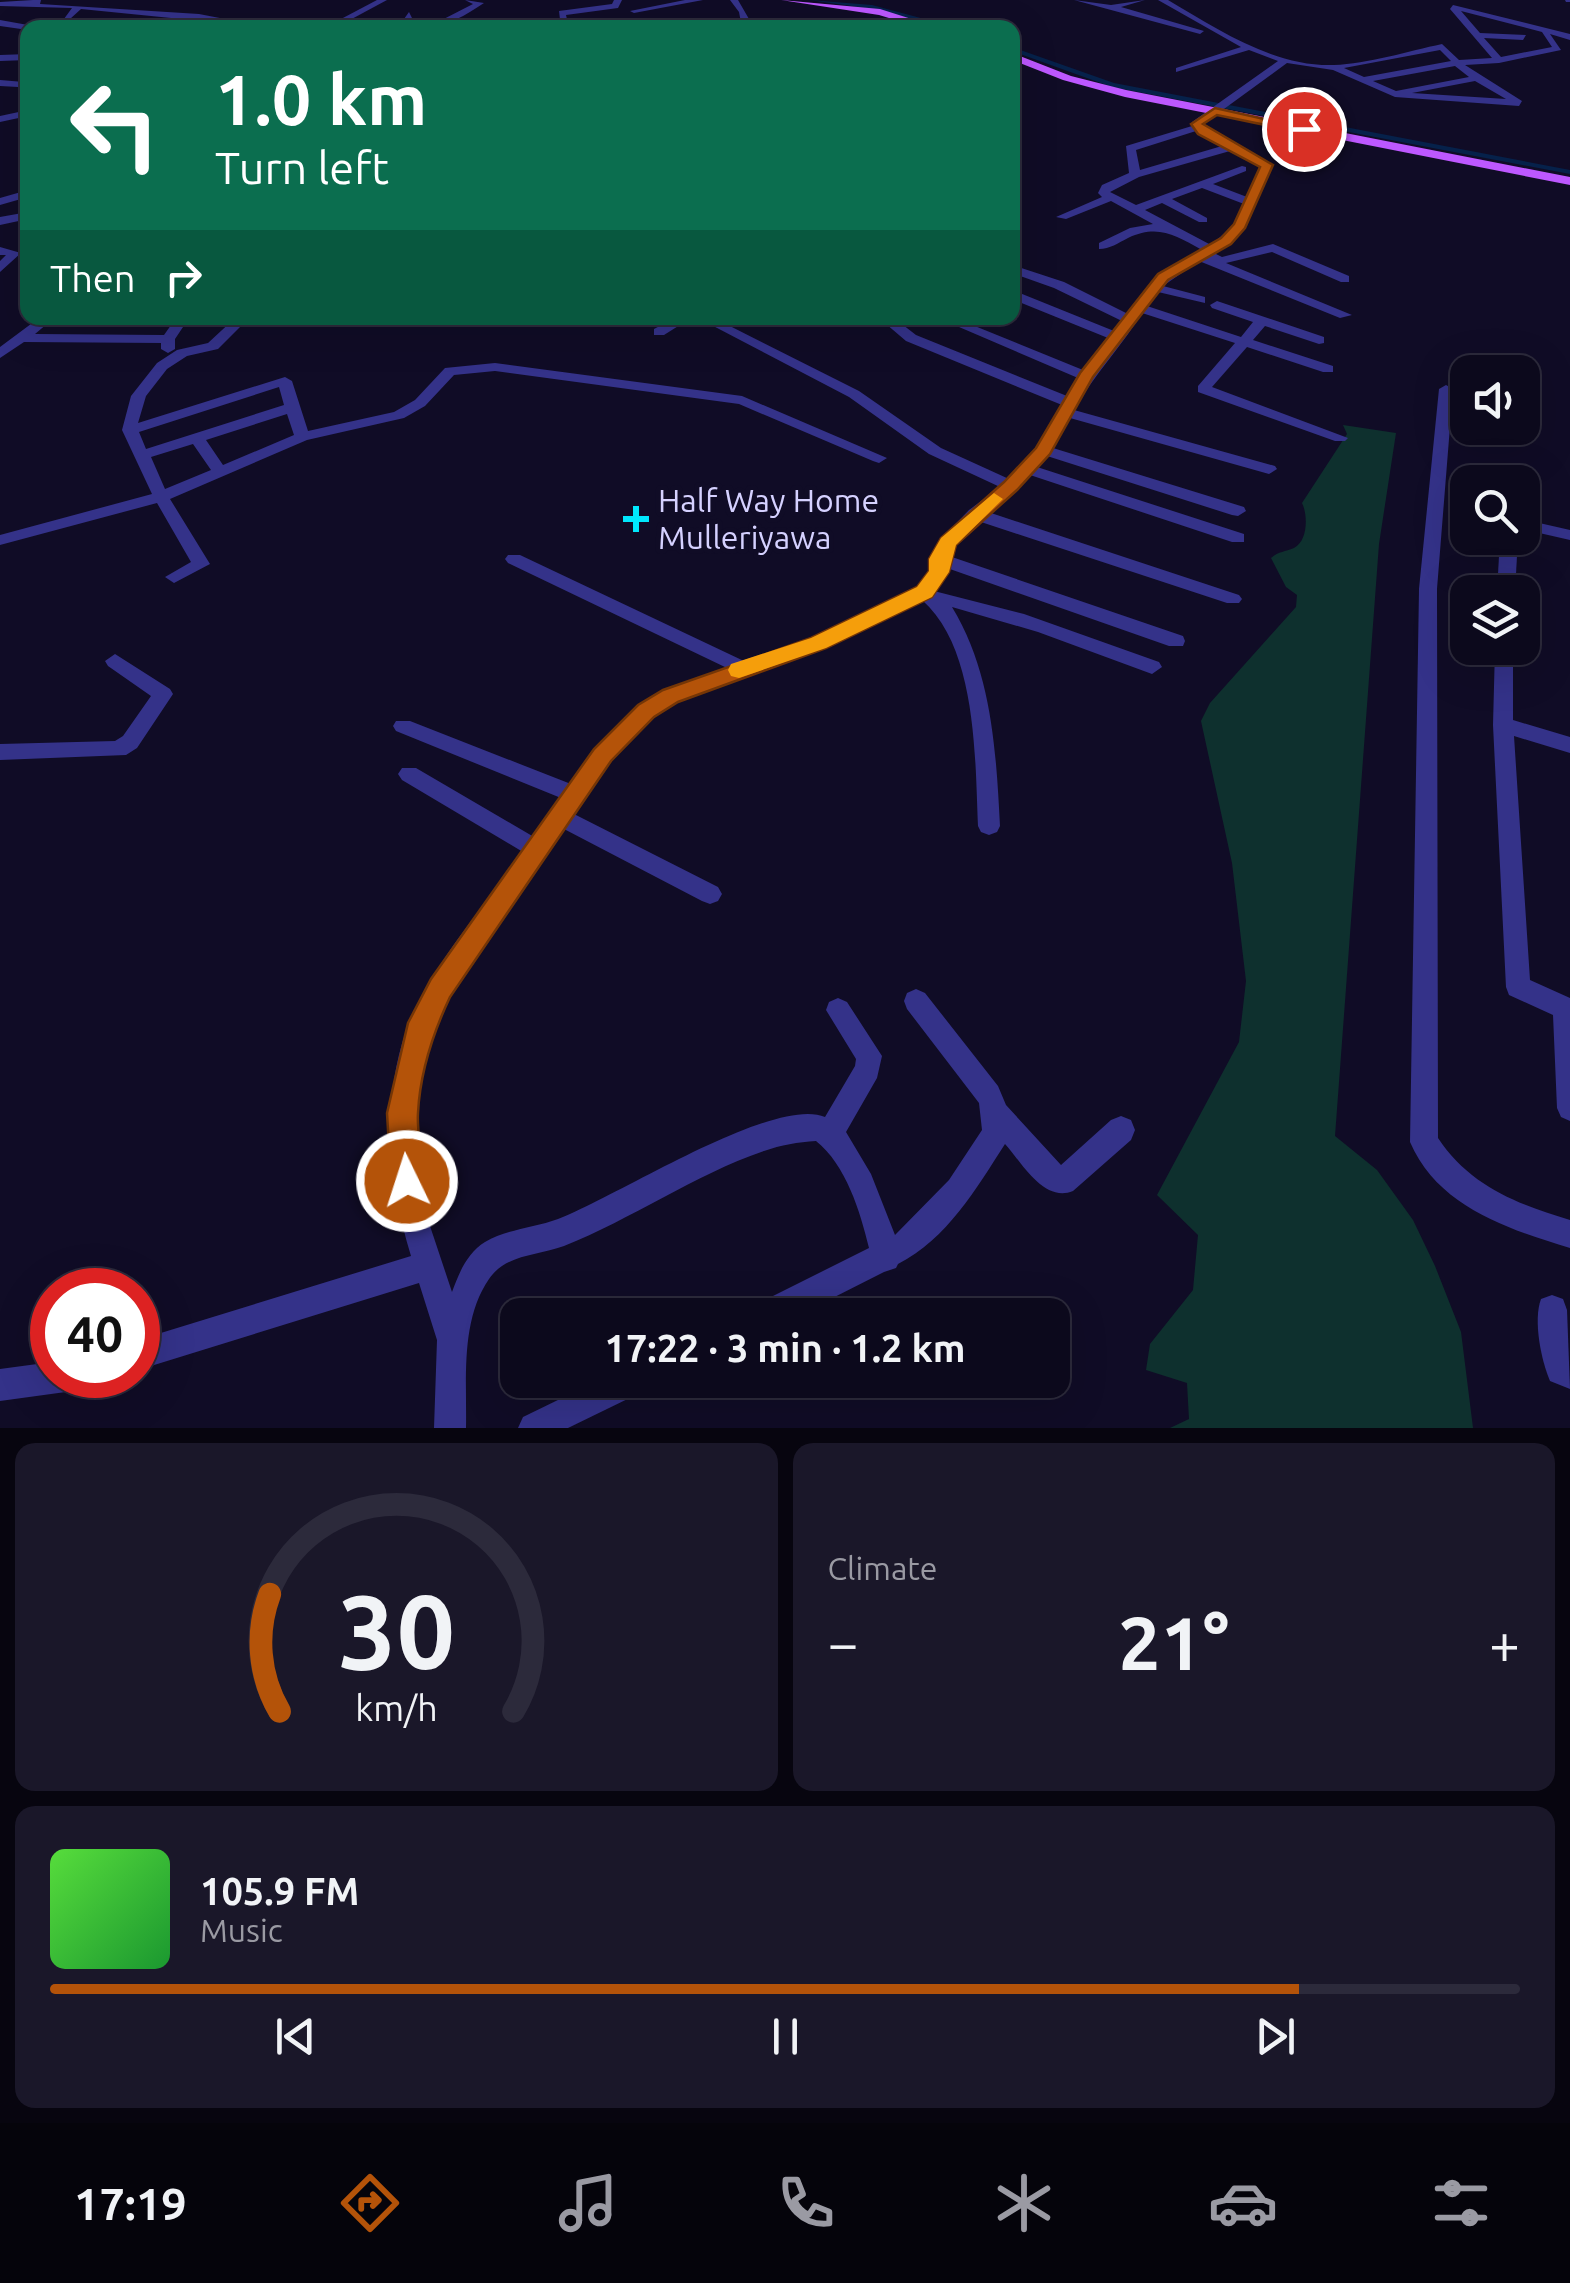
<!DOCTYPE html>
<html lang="en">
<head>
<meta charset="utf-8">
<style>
	:root { --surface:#0c091c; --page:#1a1729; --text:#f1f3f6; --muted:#9a9aa3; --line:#2c2a3b; --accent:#b45309 }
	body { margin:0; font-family:Ubuntu,sans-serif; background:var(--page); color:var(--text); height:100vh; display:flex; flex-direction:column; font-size:38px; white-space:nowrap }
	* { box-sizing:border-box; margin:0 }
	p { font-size:32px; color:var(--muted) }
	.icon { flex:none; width:55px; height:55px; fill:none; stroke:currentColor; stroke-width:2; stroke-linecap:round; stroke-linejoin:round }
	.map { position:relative; height:1428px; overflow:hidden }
	.side { display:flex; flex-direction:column; gap:15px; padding:15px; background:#07050f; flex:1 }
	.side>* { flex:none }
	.banner { position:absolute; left:20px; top:20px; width:1000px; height:305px; border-radius:20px; box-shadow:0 10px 40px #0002,0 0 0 2px var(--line); background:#0b6e4f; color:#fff; overflow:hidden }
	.tools { position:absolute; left:1450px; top:355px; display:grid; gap:20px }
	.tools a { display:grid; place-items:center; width:90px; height:90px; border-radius:20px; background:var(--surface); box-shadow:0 10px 40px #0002,0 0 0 2px var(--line); font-size:50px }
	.speed { position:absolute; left:30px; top:1268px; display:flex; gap:20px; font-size:50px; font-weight:700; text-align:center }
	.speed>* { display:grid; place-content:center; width:130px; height:130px; border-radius:50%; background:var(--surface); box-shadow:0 10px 40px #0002,0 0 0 2px var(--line); line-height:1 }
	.speed .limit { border:15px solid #d22; background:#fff; color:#111 }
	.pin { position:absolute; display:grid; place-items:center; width:85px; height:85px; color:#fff; margin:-42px; border:5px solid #fff; border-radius:50%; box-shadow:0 2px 10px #0007 }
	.me { position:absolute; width:110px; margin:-55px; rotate:356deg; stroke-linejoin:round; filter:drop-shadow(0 0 8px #0008) }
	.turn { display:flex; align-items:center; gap:35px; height:210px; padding:0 30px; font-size:45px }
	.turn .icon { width:130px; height:130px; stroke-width:2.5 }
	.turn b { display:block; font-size:70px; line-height:85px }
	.then { display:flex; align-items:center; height:95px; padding:0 30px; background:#0003; gap:20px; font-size:38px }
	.big { font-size:75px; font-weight:700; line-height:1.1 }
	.side .card { flex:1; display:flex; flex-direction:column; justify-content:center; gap:15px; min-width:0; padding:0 35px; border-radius:20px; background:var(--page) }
	.side .dial { align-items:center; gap:0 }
	.dial svg { height:260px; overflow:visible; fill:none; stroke:var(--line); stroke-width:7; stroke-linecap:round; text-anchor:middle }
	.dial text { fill:var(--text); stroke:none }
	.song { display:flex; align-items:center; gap:30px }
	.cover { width:120px; height:120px; border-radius:15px; background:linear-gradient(135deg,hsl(110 70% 55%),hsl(130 70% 35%)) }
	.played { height:10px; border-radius:5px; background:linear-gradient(90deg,var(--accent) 85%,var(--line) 85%) }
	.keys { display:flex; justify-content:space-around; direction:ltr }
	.heat { display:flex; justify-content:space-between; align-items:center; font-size:55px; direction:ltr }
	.side .tiles { flex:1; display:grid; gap:15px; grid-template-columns:1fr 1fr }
	.card:last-child { grid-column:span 2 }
	.trip { position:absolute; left:500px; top:1298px; width:570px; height:100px; border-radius:20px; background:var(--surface); box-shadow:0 10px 40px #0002,0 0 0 2px var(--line); font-weight:700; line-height:100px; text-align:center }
	.tab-bar { display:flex; height:160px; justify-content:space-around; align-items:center; background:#05040b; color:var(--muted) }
	.tab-bar .icon { width:70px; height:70px }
	.tab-bar .active { color:var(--accent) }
	.tab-bar b { font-size:45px; color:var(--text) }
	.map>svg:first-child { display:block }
</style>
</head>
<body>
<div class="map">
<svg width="1570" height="1428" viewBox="0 0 1570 1428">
	<rect width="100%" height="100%" fill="#100c26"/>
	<!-- green -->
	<path fill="#0e302e" d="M1343,425L1396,433L1379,544L1335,1136L1377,1170L1413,1220L1435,1266L1461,1332L1473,1428H1170L1189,1419L1187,1383L1146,1370L1150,1344L1193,1290L1198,1235L1157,1195L1239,1042L1246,981L1232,863L1201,721L1210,703L1296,607L1297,595L1286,587L1271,558C1279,551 1285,552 1294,548C1308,541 1308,515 1302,503L1347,434Z"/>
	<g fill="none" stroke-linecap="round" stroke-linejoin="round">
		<!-- canal -->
		<g fill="#06214a" fill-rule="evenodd">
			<polygon points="809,0 872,5 958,28 946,28 872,9"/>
			<polygon points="1012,47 1114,83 1570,170 1570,174 1112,87 1012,51"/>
		</g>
		<!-- minor -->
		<g fill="#343289" fill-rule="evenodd">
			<polygon points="33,0 41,0 40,4 199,14 271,28 81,9 70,19 112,28 61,23 72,8 0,6 0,2"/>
			<polygon points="377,0 387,0 335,28 324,28"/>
			<path d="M465,0L484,3C457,21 434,34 404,19L409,12L412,18L434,24L473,4Z"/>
			<polygon points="614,0 622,0 618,8 566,15 569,28 561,28 559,11 612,4"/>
			<polygon points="685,0 703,0 634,13 630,11"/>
			<polygon points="730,0 738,0 749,19 772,19 808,28 772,23 742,28 739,12"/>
			<polygon points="1074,0 1111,5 1145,0 1121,7 1204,31 1200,34"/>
			<path d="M1158,0H1168C1217,29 1274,67 1334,65C1367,64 1409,51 1442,44L1459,60L1492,58L1450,9L1453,5L1570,34V40L1550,34L1561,50L1499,63L1465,65L1522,101L1519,106L1395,97L1333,70L1287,63L1202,125L1206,130L1238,144L1271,165C1257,200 1247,233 1214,253L1222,257L1273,244L1349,276V282H1341L1272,252L1226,263L1352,315L1340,318L1199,261L1163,286L1205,297V303L1158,292L1147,306L1241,337L1253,322L1212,308L1210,305L1217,301L1324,337V343L1319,344L1265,326L1253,340L1333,366V372H1323L1247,347L1212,387L1348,438L1345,441H1335L1198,392V386L1235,343L1142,313C1124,343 1094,375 1074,410L1275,466L1277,469L1269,474L1070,418L1053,448L1244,507L1246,511L1238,516L1232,515L1047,456L1037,467L1244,534V542H1232L1030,475L988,512L1239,595L1242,599L1239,603H1227L978,521L955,545L949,556L1183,636L1185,641L1183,646H1169L947,568L934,591L1024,614L1159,662L1162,667L1152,674L1038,632L952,607C992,673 996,750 1000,826L997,832L989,835L981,832L978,826C975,758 977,648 922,600L826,648L678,701L653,716L610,761L574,814L718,887L722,894L718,901L710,904L702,901L564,829L450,996L430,1035L416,1113L424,1208L452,1292C459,1273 467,1253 485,1242C507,1229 534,1228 558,1219C613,1199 774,1095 825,1117L855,1066L856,1059L826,1010L829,1002L838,998L847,1002L882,1056L877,1078L846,1132L871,1174L895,1235L949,1180L982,1130L979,1103L907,1009L904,1001L907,993L916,989L925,993L998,1086L1006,1105L1061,1165L1111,1120L1121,1116L1131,1120L1135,1130L1131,1140L1073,1191C1044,1203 1022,1163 1005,1144C976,1189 947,1239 898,1264L896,1268L884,1272L799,1315H753L757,1304L869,1248C860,1211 846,1165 816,1141C798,1142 781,1145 764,1151C694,1175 632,1219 564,1246C537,1256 506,1254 489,1279C460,1321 467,1380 466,1428H434L437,1340L419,1283L138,1370V1340L411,1256C389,1185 381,1103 406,1031C426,972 486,904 523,852L402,780L398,774L402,768H416L534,837L561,798L396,731L393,726L396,721H410L571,784C591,757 612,727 639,706C664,686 698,679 727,668L508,563L505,559L508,555H520L746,662L812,638L918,588L929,571L930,559L942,538L969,510L1000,487L929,454L849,397L698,318H714L859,391L941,448L1009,479L1038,448L1062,405L906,341L879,318H894L916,335L1067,396L1078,378L938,318H955L1083,370L1108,338L1012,299V290L1114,331L1122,321L1054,288L1012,273V265L1064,282L1128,314L1159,274L1202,250C1175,235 1158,224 1128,238C1118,243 1110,249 1099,249V243L1130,228L1153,224L1111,201L1066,219L1056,217L1102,197L1098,193L1102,185L1129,173L1126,146L1192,126V122L1278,61L1249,50L1176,72V68L1241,47ZM1461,11L1542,32L1552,47L1501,57L1484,38L1523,40L1526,35L1480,33ZM1440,50L1451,61L1364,77L1344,68ZM1455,66L1469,77L1396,91L1373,81ZM1475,81L1506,99L1412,93ZM1196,131L1222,146L1140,170L1136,150ZM1230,151L1260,166L1247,197L1213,184L1246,171V167L1242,166L1136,205L1110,192L1139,177ZM1202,188L1244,204L1235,224L1211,245L1145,210L1162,203L1199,222H1207V218L1172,199Z"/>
			<polygon points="1565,0 1570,0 1570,2 1566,2"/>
			<polygon points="0,20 28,25 32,28 28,30 0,26"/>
			<polygon points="656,23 659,28 620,28 624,25"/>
			<polygon points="28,54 28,60 0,61 0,55"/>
			<polygon points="1012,74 1021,79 1021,83 1012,82"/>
			<polygon points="0,80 24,82 28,95 18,87 0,86"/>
			<polygon points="28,110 28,116 0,122 0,116"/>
			<polygon points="28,190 28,197 0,205 0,198"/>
			<polygon points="28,212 28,219 0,225 0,217"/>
			<polygon points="0,247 21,253 0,272 0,261 6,255 0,255"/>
			<polygon points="39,318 54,318 35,334 164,335 176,318 189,318 175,339 175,349 168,353 161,349 161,343 24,342 0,358 0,347"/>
			<path d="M235,318H249L218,349L187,356L167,369L146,396L138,423L285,377L292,381L308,431L394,412L415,400L445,368L495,363L742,396L887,458L879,463L873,461L739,404L495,371L454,375L425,406L404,418L307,440L170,499L210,564L174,583L165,577L191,562L157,503L0,545V535L152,494L122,430L131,396L157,363L177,350L208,343ZM279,387L284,405L146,449L139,432ZM287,414L294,435L223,465L206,440ZM193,444L211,470L165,489L151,457Z"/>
			<polygon points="675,318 691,318 664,335 654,335 654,329"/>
			<path d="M1446,385L1453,389L1437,589L1438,1138C1470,1186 1517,1204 1570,1220V1248C1508,1229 1438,1207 1410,1142L1419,589L1439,389Z"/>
			<polygon points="1522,519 1570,530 1570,540 1522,529"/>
			<polygon points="1500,538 1518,538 1515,592 1497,592"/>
			<polygon points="1495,648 1513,648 1513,720 1570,737 1570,753 1514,736 1530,980 1570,998 1570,1121 1561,1117 1557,1108 1553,1015 1509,995 1506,987 1493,725"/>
			<polygon points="115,654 170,689 173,694 137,748 126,755 0,760 0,744 115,741 123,736 151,696 108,666 105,661"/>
			<path d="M1552,1295L1563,1299L1567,1310L1570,1389L1550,1381C1541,1360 1533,1320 1541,1299Z"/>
			<polygon points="52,1362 52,1375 89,1375 84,1386 73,1391 0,1401 0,1369"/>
			<polygon points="599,1380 649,1380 644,1391 568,1428 518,1428 523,1417"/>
		</g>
		<!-- major -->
		<g fill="#bd58ff" fill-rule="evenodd">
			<polygon points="781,0 880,9 940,28 922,28 879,15"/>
			<polygon points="1012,53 1071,76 1126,90 1570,177 1570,185 1125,97 1063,80 1012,60"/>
		</g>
	</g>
	<!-- route -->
	<path fill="#b45309" stroke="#753606" stroke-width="2.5" d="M1215,108L1310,129L1304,133L1217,115L1203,124L1273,165L1245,228L1231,244L1168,280L1093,377L1050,454L1017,490L956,545L949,572L932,597L826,648L678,702L654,717L611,761L450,997C433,1033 420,1072 418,1113C416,1139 428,1168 418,1192L407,1197L396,1192L391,1181L387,1113L408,1023L431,979L594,749L638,705L663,690L811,638L917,587L929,571V559L941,538L1004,482L1036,448L1080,373L1158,274L1221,238L1234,224L1260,167L1198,134L1191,124Z"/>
	<!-- slow -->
	<polygon fill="#f59e0b" points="994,493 1003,499 956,545 949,572 932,597 826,648 739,678 731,676 728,670 731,664 811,638 917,587 929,571 929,559 941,538"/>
	<!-- markers -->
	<path fill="#00e7fc" stroke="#100c26" stroke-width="4" d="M631 504h10v10h10v10h-10v10h-10v-10h-10v-10h10z"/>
	<g text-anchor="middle" stroke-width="10" stroke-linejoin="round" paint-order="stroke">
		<!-- poi labels -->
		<g font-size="32" fill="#d5d1ff" stroke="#100c26" text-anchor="start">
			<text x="658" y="512">Half Way Home<tspan x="658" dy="37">Mulleriyawa</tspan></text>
		</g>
	</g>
</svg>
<div class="tools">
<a><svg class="icon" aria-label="sound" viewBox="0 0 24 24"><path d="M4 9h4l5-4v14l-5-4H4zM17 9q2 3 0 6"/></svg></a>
<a><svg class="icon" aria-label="search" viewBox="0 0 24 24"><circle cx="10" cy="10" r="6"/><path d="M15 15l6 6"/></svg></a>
<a><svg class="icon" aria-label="layers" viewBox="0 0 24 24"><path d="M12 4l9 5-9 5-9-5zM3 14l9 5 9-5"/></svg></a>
</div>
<div class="speed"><div class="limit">40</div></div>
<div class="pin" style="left:1304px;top:129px;background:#d93025"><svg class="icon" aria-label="arrive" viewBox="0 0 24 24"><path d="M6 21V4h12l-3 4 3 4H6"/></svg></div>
<svg class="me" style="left:407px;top:1181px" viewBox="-20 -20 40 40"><circle r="17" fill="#b45309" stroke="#fff" stroke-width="3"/><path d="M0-11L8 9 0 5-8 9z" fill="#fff"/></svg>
<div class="trip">17:22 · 3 min · 1.2 km</div>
<div class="banner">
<div class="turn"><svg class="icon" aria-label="left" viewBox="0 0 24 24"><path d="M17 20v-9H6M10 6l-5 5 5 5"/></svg><div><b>1.0 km</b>Turn left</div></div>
<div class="then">Then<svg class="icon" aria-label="right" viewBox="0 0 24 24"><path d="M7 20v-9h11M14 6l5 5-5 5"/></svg></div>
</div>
</div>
<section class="side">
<div class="tiles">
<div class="card dial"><svg viewBox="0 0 100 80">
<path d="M14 69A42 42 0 1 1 86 69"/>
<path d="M14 69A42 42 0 0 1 11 33" stroke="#b45309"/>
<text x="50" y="56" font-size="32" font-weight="700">30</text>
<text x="50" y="72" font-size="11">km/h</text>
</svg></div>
<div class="card"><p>Climate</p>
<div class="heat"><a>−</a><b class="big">21°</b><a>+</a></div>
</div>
<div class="card">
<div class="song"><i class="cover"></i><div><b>105.9 FM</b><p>Music</p></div></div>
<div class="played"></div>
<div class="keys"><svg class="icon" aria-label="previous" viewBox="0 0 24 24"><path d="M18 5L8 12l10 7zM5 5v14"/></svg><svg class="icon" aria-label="pause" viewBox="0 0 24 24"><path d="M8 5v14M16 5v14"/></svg><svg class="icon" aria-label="next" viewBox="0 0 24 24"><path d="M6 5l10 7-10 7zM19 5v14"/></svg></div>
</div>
</div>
</section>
<nav class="tab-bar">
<b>17:19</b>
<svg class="icon active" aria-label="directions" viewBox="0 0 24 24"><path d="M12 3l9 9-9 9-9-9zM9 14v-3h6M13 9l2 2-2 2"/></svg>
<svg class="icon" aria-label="music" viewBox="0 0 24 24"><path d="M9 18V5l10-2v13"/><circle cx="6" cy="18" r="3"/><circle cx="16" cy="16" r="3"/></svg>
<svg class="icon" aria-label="phone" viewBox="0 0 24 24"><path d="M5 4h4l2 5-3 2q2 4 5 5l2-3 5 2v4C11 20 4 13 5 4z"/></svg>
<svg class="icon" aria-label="climate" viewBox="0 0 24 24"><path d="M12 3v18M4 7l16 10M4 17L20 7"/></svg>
<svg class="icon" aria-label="car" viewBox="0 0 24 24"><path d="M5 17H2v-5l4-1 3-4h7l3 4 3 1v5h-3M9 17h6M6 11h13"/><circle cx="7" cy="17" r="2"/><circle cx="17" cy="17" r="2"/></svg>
<svg class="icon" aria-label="filters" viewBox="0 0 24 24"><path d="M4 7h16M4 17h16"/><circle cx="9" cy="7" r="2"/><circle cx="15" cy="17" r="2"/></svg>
</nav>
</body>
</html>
